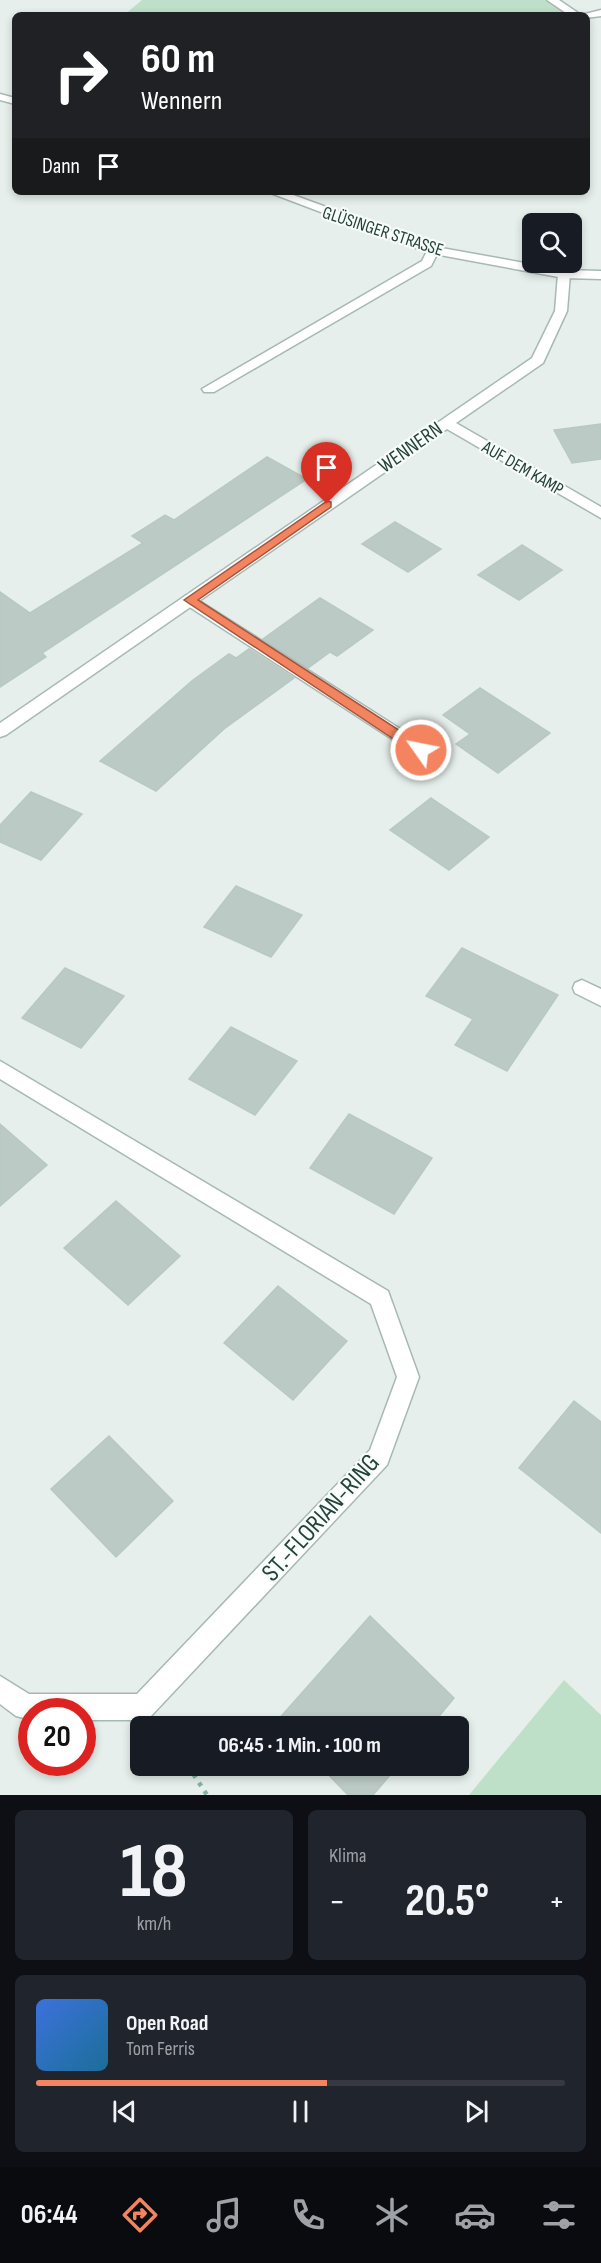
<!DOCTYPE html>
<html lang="de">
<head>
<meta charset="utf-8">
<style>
	:root { --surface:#171b24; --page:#20242c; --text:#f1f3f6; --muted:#9ea1a6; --line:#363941; --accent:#f4845f }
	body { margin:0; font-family:"Sofia Sans Condensed",sans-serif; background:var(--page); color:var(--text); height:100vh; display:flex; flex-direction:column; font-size:22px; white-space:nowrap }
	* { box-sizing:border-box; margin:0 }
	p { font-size:20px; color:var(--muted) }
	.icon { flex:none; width:33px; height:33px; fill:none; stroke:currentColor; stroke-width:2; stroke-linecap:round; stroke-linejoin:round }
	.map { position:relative; height:1795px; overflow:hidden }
	.panel { display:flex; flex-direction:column; gap:15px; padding:15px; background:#0d0f14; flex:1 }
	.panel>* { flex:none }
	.hud { position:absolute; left:12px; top:12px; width:578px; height:183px; border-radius:9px; box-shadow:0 3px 9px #0003; background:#202124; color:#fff; overflow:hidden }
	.fabs { position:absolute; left:522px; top:213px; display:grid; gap:12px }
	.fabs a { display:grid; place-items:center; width:60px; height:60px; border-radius:9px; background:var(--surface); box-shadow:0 3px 9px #0003; font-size:30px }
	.speed { position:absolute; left:18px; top:1698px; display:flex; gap:12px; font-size:30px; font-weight:700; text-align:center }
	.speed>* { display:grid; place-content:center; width:78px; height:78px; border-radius:50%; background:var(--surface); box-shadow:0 3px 9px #0003; line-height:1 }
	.speed .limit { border:9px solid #d22; background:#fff; color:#111 }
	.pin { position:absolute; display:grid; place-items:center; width:51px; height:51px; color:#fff; margin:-62px -26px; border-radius:50% 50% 50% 0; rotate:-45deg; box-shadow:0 0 6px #0007 }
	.pin .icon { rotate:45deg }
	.me { position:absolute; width:66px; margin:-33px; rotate:303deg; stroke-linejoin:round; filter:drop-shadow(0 0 4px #0008) }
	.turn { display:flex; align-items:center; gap:21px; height:126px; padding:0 30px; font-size:27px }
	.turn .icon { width:78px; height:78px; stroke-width:2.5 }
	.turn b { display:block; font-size:42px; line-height:51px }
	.then { display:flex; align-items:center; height:57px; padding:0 30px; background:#0003; gap:12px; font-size:22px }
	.big { font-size:45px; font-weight:700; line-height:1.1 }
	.panel .widget { flex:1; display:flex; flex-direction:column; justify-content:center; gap:9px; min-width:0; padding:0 21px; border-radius:9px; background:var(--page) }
	.panel .dial { align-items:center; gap:0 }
	.dial b { font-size:78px; line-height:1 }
	.song { display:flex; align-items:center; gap:18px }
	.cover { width:72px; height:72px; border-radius:9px; background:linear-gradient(135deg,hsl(220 70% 55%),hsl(200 70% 35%)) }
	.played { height:6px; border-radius:3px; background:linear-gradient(90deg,var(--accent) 55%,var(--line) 55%) }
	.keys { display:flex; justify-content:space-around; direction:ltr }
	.heat { display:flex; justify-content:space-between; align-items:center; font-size:33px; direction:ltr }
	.panel .tiles { flex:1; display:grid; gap:15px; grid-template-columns:1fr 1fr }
	.widget:last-child { grid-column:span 2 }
	.trip { position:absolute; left:130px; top:1716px; width:339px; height:60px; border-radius:9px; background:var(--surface); box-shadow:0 3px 9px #0003; font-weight:700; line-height:60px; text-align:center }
	.tabs { display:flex; height:96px; justify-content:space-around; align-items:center; background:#090b0e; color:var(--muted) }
	.tabs .icon { width:42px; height:42px }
	.tabs .current { color:var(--accent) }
	.tabs b { font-size:27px; color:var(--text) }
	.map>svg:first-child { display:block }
</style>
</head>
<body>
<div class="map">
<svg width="601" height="1795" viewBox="0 0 601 1795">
	<rect width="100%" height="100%" fill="#e6efeb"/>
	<!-- green -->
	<g fill="#bfe0c8">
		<polygon points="142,0 545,0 565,12 557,15 124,15"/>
		<polygon points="564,1680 601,1715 601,1795 469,1795"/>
	</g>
	<!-- building -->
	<g fill="#bbcac4" stroke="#b8c9c2" stroke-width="1.5">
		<polygon points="601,424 601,459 572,463 554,430"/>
		<polygon points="267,457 307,479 42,653 46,657 0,687 0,592 30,613 143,543 132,536 165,515 174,520"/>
		<polygon points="395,522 441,549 408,572 362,544"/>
		<polygon points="522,545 562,570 519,600 478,575"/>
		<polygon points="320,598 373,630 337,656 330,652 308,668 263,639"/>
		<polygon points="249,649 294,678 224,729 156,791 100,761 193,680 229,654 236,658"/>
		<polygon points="480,688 550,733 498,773 456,744 470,734 443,715"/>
		<polygon points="31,792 82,814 41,860 0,842 0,825"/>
		<polygon points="431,798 489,837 449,870 390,830"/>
		<polygon points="236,886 302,915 271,957 204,927"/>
		<polygon points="462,948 558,995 507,1071 455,1045 473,1019 426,996"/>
		<polygon points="65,968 124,996 81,1048 22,1018"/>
		<polygon points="231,1027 297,1061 255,1115 189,1079"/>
		<polygon points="349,1114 432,1158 394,1214 310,1168"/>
		<polygon points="0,1124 47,1165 0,1206"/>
		<polygon points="116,1201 180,1256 128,1305 64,1248"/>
		<polygon points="278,1286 347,1341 293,1400 224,1343"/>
		<polygon points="574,1401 601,1422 601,1533 519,1468"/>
		<polygon points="109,1436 173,1501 116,1557 51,1489"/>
		<polygon points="370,1616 454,1698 431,1726 282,1726 277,1721"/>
		<polygon points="320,1766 398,1766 373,1795 348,1795"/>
	</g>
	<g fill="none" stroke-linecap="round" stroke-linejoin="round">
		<defs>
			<g id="service">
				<polygon points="547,0 559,0 581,15 569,15"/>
				<polygon points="433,246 439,250 431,266 214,392 204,392 202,389 422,261 429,247"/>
				<polygon points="190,595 427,746 429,750 427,754 415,754 185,604 182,600 185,596"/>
				<polygon points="582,980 601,989 601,1006 575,993 573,988 575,983"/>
			</g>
			<g id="minor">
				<polygon points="601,10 601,16 586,18 586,15 581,15"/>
				<polygon points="564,270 570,274 567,311 543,363 456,423 601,507 601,518 447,429 6,735 0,737 0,723 532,358 555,311 558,274"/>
				<polygon points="0,1061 388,1291 419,1377 387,1465 151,1716 142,1720 82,1720 82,1712 32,1712 32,1720 16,1716 0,1704 0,1676 29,1694 137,1694 370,1450 397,1377 371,1304 0,1079"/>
			</g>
			<g id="tertiary">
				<polygon points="0,94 15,98 15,104 0,100"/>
				<polygon points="268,192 285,192 436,247 564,270 601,271 601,279 564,278 429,253"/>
			</g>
		</defs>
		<!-- service casing -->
		<use href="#service" stroke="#a8b8b2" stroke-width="3"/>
		<!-- minor casing -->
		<use href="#minor" stroke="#a8b8b2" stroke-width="3"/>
		<!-- tertiary casing -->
		<use href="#tertiary" stroke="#a8b8b2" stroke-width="3"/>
		<!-- path -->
		<polyline stroke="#86b3a5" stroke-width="4.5" stroke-dasharray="4 6" stroke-linecap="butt" points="188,1766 207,1795"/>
		<!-- service -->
		<use href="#service" fill="#fff" fill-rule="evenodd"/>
		<!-- minor -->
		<use href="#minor" fill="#fff" fill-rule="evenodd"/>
		<!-- tertiary -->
		<use href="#tertiary" fill="#fff" fill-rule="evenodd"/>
	</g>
	<!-- route -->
	<polygon fill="#f4845f" stroke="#9f563e" stroke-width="1.5" points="327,501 331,502 331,507 198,600 425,747 427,750 425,754 416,754 184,600"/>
	<g text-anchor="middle" stroke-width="4.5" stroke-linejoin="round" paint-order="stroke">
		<!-- far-street labels -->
		<g font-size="18" fill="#24423a" stroke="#f7fbf9">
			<text transform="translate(383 231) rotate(18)" y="6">GLÜSINGER STRASSE</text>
			<text transform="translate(523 468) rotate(30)" y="6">AUF DEM KAMP</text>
		</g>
		<!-- street labels -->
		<g font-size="21" fill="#24423a" stroke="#f7fbf9">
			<text transform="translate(410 447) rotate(-35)" y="7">WENNERN</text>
		</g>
		<!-- near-street labels -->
		<g font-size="26" fill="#24423a" stroke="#f7fbf9">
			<text transform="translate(320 1517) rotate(-48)" y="9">ST.-FLORIAN-RING</text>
		</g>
	</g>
</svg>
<div class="fabs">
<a><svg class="icon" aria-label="search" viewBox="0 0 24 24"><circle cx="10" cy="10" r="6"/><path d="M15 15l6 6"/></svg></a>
</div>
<div class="speed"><div class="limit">20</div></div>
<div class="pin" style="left:327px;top:504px;background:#d93025"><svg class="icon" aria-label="arrive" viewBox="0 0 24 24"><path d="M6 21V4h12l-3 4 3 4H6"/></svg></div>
<svg class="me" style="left:421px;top:750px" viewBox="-20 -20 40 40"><circle r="17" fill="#f4845f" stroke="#fff" stroke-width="3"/><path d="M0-11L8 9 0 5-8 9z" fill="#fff"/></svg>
<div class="trip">06:45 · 1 Min. · 100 m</div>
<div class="hud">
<div class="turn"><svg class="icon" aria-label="right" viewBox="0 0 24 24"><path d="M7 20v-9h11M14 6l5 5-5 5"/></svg><div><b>60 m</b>Wennern</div></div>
<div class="then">Dann<svg class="icon" aria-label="arrive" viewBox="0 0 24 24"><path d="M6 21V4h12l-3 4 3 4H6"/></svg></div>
</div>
</div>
<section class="panel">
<div class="tiles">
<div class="widget dial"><b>18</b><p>km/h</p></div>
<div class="widget"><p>Klima</p>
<div class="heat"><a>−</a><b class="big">20.5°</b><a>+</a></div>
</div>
<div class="widget">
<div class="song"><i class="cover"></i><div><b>Open Road</b><p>Tom Ferris</p></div></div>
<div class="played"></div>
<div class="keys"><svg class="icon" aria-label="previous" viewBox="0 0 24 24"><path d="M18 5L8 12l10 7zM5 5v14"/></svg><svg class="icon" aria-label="pause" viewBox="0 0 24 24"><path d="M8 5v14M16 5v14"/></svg><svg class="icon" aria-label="next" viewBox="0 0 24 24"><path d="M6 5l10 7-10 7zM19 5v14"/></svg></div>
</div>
</div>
</section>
<nav class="tabs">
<b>06:44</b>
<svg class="icon current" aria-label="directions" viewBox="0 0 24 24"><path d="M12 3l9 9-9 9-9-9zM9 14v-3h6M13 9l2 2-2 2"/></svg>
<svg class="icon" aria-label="music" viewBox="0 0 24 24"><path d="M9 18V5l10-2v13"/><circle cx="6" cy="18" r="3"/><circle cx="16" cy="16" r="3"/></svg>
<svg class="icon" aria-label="phone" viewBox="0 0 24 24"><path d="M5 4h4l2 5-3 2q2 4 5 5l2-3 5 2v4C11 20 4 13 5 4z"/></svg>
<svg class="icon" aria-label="climate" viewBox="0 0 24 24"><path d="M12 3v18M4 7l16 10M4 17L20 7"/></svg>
<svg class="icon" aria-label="car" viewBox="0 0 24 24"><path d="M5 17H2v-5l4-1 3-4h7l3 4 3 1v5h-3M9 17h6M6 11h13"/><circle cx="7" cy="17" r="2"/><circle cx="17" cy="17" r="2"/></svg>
<svg class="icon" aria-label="filters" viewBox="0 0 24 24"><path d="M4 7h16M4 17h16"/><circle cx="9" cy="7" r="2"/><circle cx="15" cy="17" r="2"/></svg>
</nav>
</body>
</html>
